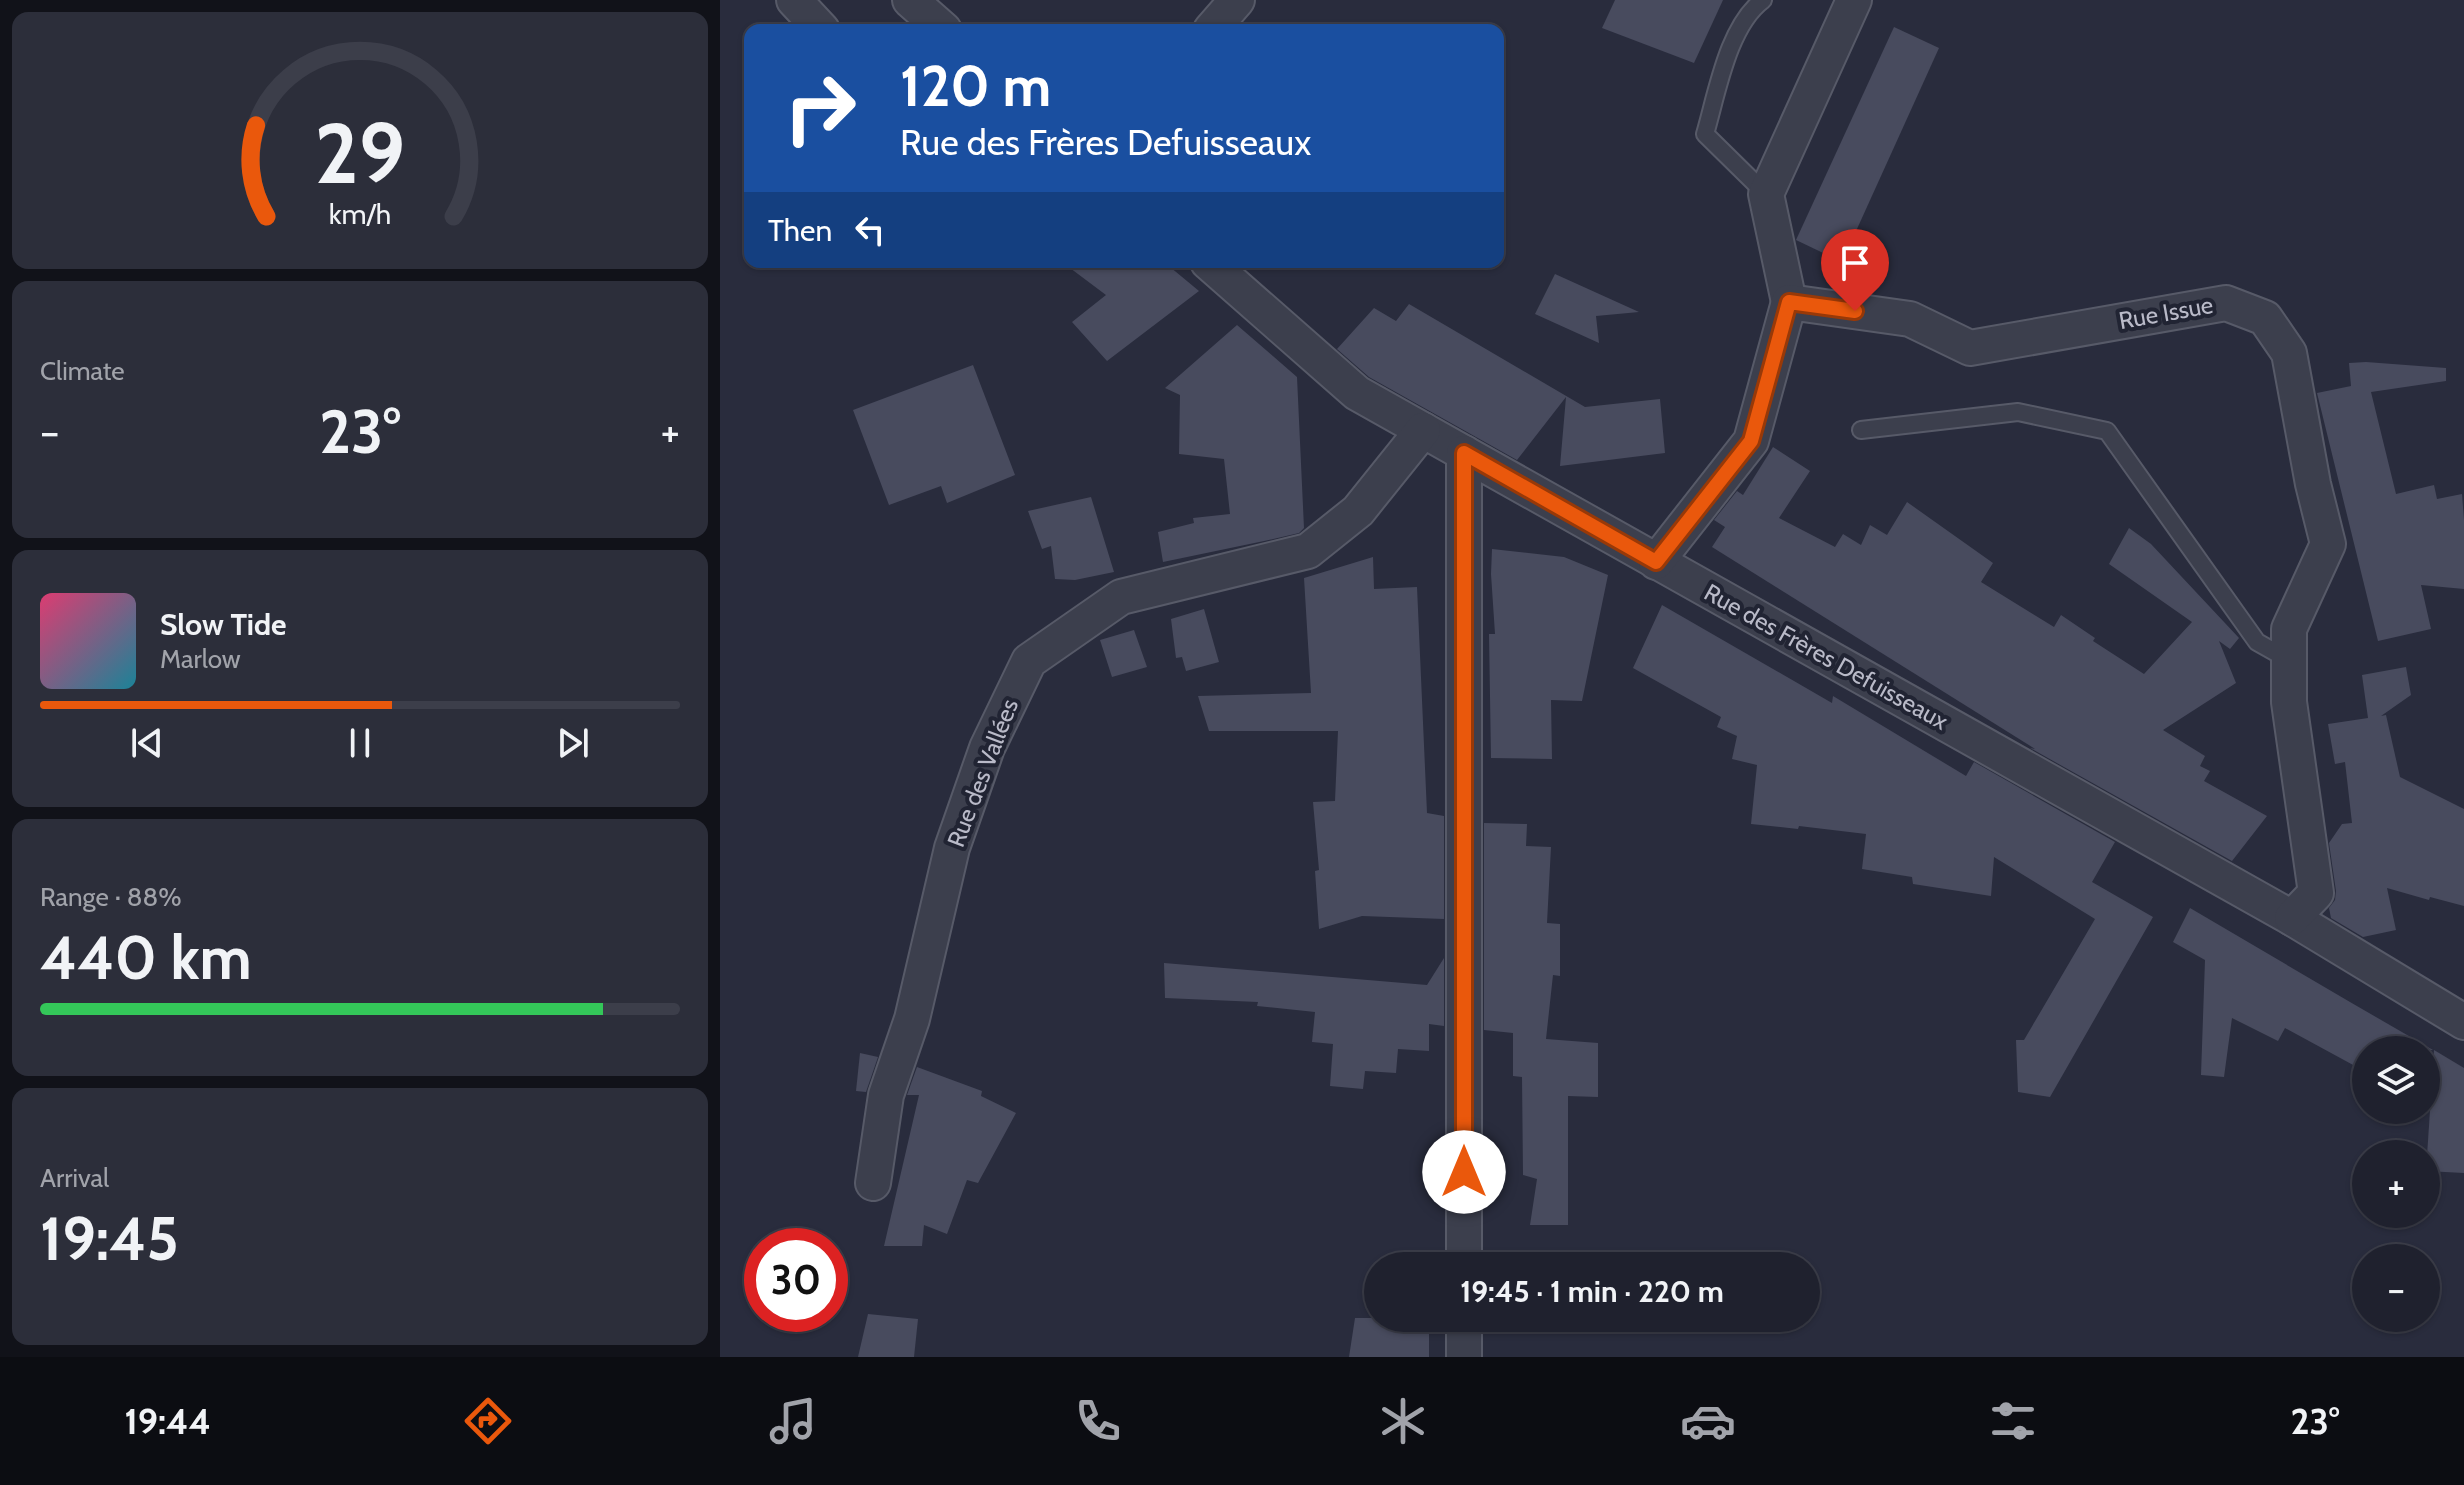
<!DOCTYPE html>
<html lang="en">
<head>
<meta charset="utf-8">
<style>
	:root { --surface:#1f212e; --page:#2c2e3a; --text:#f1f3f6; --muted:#a1a3aa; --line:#3c3e4a; --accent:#ea580c }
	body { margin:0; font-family:Cabin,sans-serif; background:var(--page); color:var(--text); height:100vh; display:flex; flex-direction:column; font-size:30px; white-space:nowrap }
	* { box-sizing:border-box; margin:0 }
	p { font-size:26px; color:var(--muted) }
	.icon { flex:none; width:44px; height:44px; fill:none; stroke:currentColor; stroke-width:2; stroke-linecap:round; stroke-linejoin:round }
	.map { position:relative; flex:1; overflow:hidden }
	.side { display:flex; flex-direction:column; gap:12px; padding:12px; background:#111219; width:720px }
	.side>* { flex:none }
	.banner { position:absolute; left:24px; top:24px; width:760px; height:244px; border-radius:16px; box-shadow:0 2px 6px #0004,0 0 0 2px var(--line); background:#1a4fa0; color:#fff; overflow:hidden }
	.fabs { position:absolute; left:1632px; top:1036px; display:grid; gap:16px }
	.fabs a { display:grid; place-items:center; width:88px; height:88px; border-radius:50%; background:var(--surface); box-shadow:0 2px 6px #0004,0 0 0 2px var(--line); font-size:40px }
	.speed { position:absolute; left:24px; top:1228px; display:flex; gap:16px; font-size:40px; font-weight:700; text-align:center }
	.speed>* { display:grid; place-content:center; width:104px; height:104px; border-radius:50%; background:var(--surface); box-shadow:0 2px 6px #0004,0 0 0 2px var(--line); line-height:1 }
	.speed .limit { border:12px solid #d22; background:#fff; color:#111 }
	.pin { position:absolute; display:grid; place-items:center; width:68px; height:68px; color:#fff; margin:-82px -34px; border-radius:50% 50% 50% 0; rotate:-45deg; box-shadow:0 0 8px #0007 }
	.pin .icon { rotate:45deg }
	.me { position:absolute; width:88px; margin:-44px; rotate:0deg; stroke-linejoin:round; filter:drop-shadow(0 0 6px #0008) }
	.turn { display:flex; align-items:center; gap:28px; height:168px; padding:0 24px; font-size:36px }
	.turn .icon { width:104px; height:104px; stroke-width:2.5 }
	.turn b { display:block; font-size:56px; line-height:68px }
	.then { display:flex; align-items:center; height:76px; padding:0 24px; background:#0003; gap:16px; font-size:30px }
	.big { font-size:60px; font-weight:700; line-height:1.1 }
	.side .card { flex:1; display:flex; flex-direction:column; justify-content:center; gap:12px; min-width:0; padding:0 28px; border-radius:16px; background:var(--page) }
	.side .dial { align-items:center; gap:0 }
	.dial svg { height:208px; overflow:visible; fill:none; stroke:var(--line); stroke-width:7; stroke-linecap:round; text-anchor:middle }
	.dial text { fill:var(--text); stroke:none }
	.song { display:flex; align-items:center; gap:24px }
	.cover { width:96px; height:96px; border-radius:12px; background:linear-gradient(135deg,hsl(340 70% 55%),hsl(190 70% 35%)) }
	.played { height:8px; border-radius:4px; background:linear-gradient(90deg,var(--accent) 55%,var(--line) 55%) }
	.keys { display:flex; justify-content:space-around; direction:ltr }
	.heat { display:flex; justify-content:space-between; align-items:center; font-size:44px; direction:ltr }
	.charge { height:12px; border-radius:6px; background:linear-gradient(90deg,#34c759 88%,var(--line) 0) }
	.trip { position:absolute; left:644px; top:1252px; width:456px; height:80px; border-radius:40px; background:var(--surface); box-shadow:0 2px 6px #0004,0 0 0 2px var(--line); font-weight:700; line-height:80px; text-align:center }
	.dock { display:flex; height:128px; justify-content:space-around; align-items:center; background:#0c0d12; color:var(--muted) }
	.dock .icon { width:56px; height:56px }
	.dock .current { color:var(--accent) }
	.dock b { font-size:36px; color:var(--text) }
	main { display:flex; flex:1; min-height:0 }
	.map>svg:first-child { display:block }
</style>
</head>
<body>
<main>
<section class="side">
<div class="card dial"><svg viewBox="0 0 100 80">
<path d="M14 69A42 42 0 1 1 86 69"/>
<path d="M14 69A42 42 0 0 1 10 34" stroke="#ea580c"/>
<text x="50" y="56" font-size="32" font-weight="700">29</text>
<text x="50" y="72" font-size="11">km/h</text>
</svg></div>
<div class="card"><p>Climate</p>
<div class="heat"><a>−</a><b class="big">23°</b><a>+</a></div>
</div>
<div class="card">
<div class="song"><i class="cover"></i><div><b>Slow Tide</b><p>Marlow</p></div></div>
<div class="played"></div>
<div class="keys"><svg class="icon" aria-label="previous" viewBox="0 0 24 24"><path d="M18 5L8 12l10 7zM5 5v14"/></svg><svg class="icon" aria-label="pause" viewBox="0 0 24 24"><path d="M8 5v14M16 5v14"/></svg><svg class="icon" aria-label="next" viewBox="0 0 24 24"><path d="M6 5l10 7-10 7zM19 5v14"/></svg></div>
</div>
<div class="card"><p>Range · 88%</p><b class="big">440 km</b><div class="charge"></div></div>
<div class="card"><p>Arrival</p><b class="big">19:45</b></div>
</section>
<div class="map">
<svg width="1744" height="1357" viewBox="0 0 1744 1357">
	<rect width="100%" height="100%" fill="#292c3d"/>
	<!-- building -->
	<g fill="#484b5e">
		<polygon points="895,0 1003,0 974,63 882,28"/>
		<polygon points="1174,27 1219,48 1122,262 1076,240"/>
		<polygon points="342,262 444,262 479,291 387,361 352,322 386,295"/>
		<polygon points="835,274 919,312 876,316 879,343 815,314"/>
		<polygon points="689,304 865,407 940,399 945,453 840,466 846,397 797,460 649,377 617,349 654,308 676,321"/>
		<polygon points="517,325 577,377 584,528 579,533 544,541 443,562 438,532 474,523 473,518 510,514 504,459 459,454 460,395 445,388"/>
		<polygon points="1646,362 1726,368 1726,381 1651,392 1676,494 1714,485 1717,499 1742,494 1744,520 1744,589 1701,585 1711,629 1658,641 1597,393 1631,386 1629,363"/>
		<polygon points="253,365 295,475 227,503 221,486 169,505 133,410"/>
		<polygon points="1053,447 1090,471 1059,518 1115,547 1123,534 1141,545 1150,525 1167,535 1187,502 1273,563 1261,582 1334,627 1341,615 1375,638 1373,641 1424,674 1472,622 1389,564 1409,528 1431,544 1519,638 1510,649 1499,641 1516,683 1443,730 1485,756 1480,766 1490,771 1484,781 1547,816 1512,861 1310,748 1315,749 992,547 1005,527 994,520 1017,491 1023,495"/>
		<polygon points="371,497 394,572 355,580 335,579 331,546 322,549 308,511"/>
		<polygon points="772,549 844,557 888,575 862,701 831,700 832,759 771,758 769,634 775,634 771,574"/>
		<polygon points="653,557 654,589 697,587 707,813 724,816 724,919 642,916 599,929 595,871 599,870 593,802 615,801 618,731 489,731 478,696 591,693 584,578"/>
		<polygon points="942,605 1112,703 1113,696 1246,776 1254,762 1395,842 1372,882 1433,917 1330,1097 1298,1092 1296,1040 1304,1040 1375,919 1274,857 1271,896 1193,884 1192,877 1142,869 1146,834 1079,826 1078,829 1031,824 1037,765 1012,759 1017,736 997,727 1001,717 913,668"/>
		<polygon points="484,609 499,662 466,671 462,657 456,658 451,619"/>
		<polygon points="414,630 427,667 392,677 380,640"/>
		<polygon points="1686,667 1691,695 1661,716 1666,715 1680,777 1744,809 1744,906 1710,897 1709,900 1667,888 1676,930 1643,937 1611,918 1609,908 1615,900 1616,891 1609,843 1622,824 1632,823 1625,762 1615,764 1608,724 1648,718 1642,675"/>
		<polygon points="764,823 807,824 806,846 831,847 827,923 840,924 840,976 833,975 826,1039 878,1043 878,1097 848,1096 848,1225 810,1225 817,1179 803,1175 802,1077 793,1076 793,1033 764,1030"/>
		<polygon points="1470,908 1630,1002 1713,1050 1646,1050 1646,1072 1565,1028 1558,1041 1512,1018 1504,1077 1481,1075 1485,960 1453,942"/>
		<polygon points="724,958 724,1026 709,1024 709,1051 678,1049 676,1073 645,1071 643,1089 610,1086 613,1044 592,1042 595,1012 537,1006 538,1002 445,998 444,963 707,985"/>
		<polygon points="1714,1050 1744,1068 1744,1173 1706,1171"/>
		<polygon points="140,1053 158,1057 146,1092 136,1091"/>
		<polygon points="197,1067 262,1091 261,1096 296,1113 258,1183 247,1180 227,1234 204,1225 202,1246 164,1246 199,1095 187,1095"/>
		<polygon points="148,1314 198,1319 194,1357 138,1357"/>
		<polygon points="635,1318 709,1318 709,1357 629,1357"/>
	</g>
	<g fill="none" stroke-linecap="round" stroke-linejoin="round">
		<defs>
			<g id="lane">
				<path d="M1043,0C1008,26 997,93 985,134L1046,194"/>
				<polyline points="1141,430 1298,412 1387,431 1537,642 1569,660"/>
			</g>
			<g id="street">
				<polyline points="74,0 102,30"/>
				<polyline points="190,0 224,30"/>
				<polyline points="491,30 517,0"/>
				<polyline points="488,262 637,393 1572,918 1744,1022"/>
				<polyline points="1069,302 1046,194 1134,0"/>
				<polyline points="936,562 1031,441 1069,302 1190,319 1250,348 1506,303 1545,318 1569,353 1593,484 1608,544 1569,629 1569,702 1596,893 1572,918"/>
				<polyline points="153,1183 166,1095 192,1019 232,848 267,748 309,661 401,597 588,551 638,511 703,430"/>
				<polyline points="744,1266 744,453"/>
				<polyline points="744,1357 744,1318"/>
			</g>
		</defs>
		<!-- lane casing -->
		<use href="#lane" stroke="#575a68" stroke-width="20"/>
		<!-- street casing -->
		<use href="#street" stroke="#575a68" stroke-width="38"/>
		<!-- lane -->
		<use href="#lane" stroke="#3c3f4d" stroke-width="16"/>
		<!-- street -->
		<use href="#street" stroke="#3c3f4d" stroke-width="34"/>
	</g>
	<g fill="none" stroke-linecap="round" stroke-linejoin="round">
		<defs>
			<polyline id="route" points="744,1172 744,453 936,562 1031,441 1069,302 1135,311"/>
		</defs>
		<!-- route casing -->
		<use href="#route" stroke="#983908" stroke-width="20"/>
		<!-- route -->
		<use href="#route" stroke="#ea580c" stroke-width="14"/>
	</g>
	<g text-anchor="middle" stroke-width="8" stroke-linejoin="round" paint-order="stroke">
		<!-- street labels -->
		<g font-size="24" fill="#b9bac8" stroke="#212433">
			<text transform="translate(1446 313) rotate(-10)" y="8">Rue Issue</text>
			<text transform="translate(1106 657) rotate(29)" y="8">Rue des Frères Defuisseaux</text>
			<text transform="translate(263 773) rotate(-69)" y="8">Rue des Vallées</text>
		</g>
	</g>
</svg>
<div class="fabs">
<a><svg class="icon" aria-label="layers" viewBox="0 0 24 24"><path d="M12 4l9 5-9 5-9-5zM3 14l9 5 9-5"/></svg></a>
<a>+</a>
<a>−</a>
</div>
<div class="speed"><div class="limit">30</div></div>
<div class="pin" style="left:1135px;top:311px;background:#d93025"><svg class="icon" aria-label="arrive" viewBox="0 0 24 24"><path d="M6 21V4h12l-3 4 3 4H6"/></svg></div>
<svg class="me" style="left:744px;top:1172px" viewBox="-20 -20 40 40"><circle r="19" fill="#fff"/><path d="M0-13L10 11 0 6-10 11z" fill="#ea580c"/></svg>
<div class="trip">19:45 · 1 min · 220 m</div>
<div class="banner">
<div class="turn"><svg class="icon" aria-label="right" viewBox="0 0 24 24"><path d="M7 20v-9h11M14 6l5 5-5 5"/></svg><div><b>120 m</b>Rue des Frères Defuisseaux</div></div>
<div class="then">Then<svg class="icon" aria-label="left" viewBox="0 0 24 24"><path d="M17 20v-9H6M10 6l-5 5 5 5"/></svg></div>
</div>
</div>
</main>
<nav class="dock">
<b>19:44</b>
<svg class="icon current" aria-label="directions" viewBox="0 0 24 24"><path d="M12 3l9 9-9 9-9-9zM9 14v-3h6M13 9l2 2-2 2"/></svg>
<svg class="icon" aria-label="music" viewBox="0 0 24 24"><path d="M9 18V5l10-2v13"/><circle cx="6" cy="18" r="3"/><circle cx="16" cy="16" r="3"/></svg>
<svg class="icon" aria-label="phone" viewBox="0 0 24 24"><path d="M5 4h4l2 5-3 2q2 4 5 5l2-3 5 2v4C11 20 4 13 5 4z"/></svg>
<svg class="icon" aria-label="climate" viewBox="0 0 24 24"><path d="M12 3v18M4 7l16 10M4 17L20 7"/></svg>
<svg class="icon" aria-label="car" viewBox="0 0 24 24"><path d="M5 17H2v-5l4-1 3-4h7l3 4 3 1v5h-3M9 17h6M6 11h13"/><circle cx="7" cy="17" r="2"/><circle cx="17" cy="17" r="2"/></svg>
<svg class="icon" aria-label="filters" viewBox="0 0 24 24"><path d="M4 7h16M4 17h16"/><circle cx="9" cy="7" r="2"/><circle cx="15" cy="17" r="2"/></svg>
<b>23°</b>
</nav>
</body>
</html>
